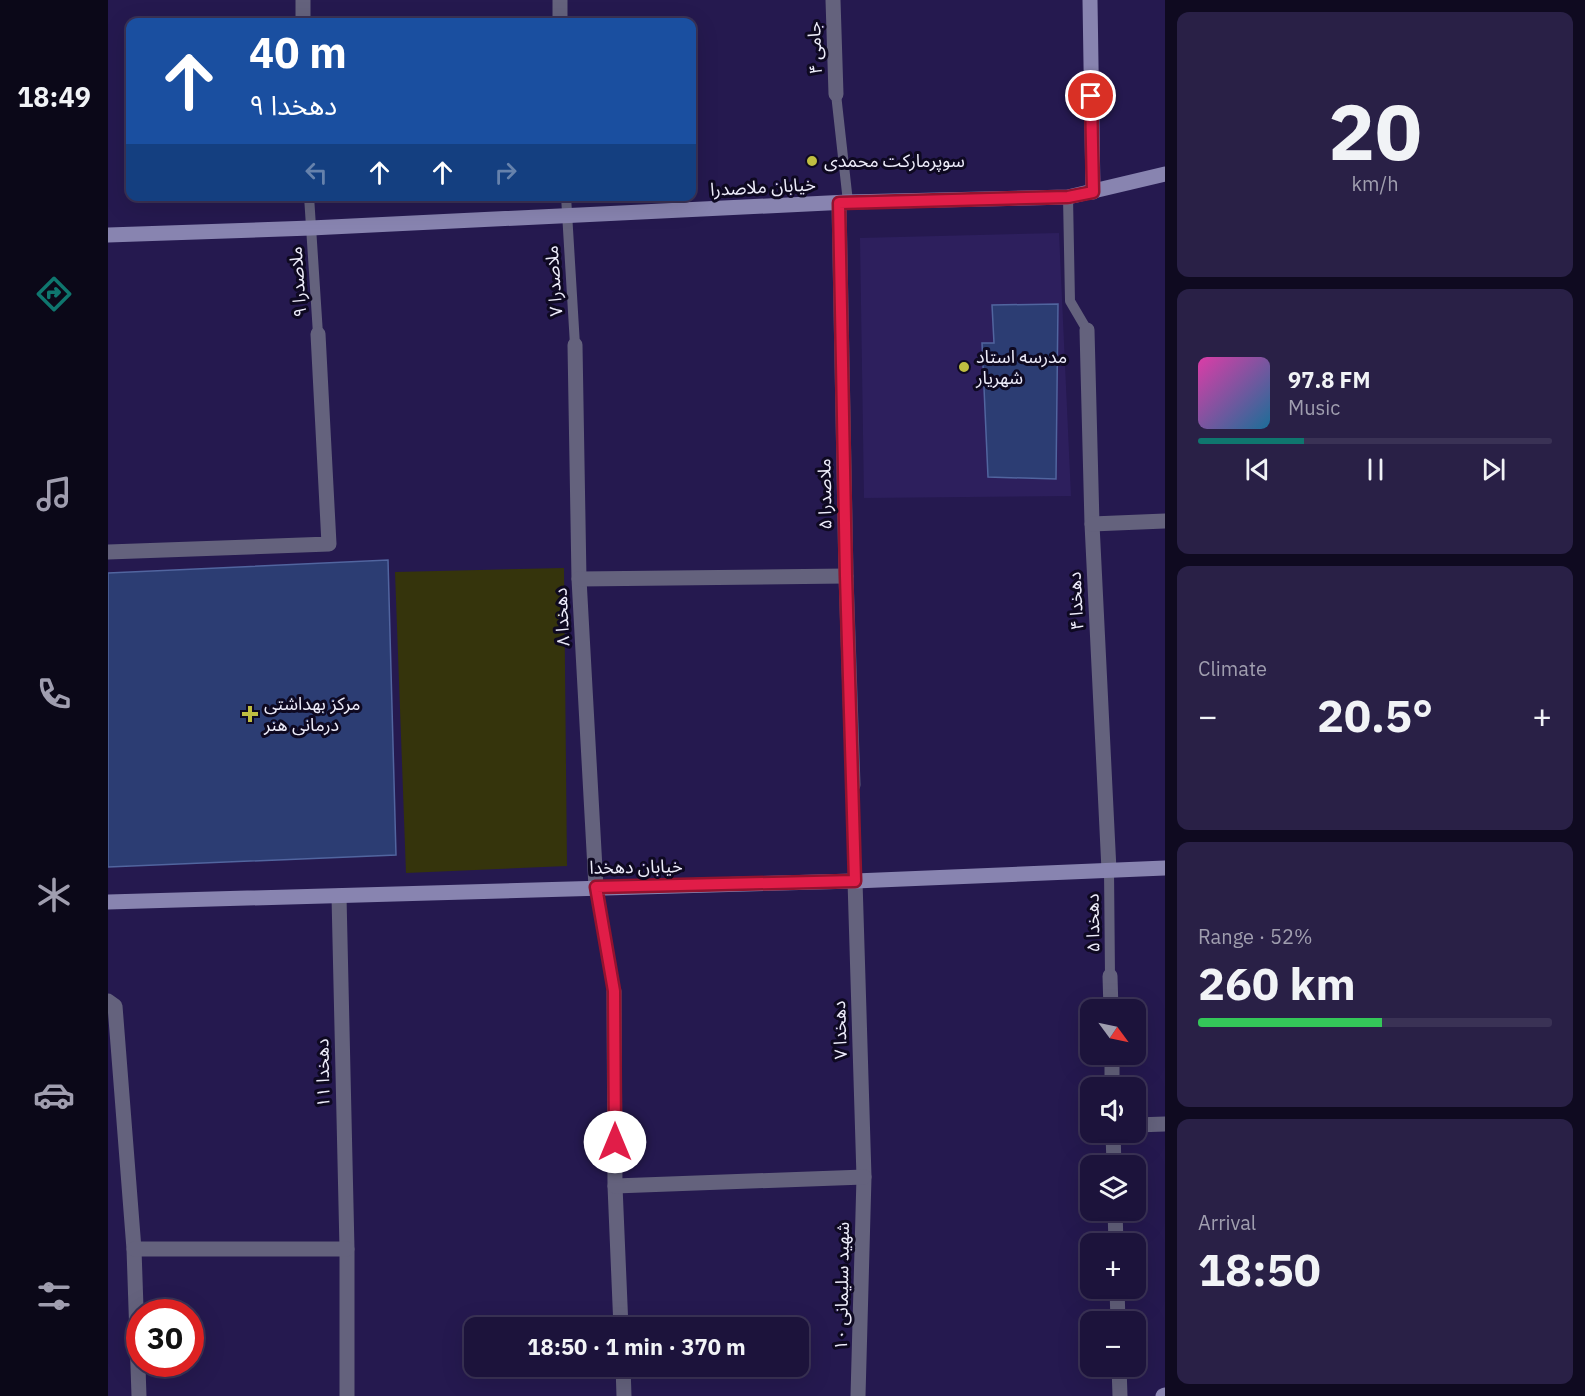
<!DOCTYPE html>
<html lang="en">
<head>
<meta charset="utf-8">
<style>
	:root { --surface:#1c133b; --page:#292046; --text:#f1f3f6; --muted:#a09eaf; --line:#3a3255; --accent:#0f766e }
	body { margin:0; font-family:"IBM Plex Sans","Noto Sans Arabic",sans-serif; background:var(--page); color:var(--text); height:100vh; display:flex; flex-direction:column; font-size:22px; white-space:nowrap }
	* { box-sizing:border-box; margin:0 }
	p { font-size:20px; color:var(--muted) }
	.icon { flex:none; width:33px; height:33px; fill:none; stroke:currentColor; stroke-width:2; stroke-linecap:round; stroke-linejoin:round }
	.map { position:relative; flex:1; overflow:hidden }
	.sheet { display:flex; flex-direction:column; gap:12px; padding:12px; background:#0f0a20; width:420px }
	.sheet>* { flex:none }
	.top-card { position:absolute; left:18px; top:18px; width:570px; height:183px; border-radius:12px; box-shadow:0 6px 24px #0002,0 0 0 2px var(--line); background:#1a4fa0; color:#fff; overflow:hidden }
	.needle { width:39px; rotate:123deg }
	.fabs { position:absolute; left:972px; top:999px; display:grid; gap:12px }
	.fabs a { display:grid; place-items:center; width:66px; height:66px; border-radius:12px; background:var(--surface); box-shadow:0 6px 24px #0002,0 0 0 2px var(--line); font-size:30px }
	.speed { position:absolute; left:18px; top:1299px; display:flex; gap:12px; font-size:30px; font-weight:700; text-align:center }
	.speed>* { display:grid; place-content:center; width:78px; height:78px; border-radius:50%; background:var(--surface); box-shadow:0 6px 24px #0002,0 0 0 2px var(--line); line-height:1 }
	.speed .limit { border:9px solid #d22; background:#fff; color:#111 }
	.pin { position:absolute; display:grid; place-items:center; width:51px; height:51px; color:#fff; margin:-26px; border:3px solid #fff; border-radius:50%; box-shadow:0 2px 6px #0007 }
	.me { position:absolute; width:66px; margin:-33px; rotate:0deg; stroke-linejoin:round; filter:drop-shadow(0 0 4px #0008) }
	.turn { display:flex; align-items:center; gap:21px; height:126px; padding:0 24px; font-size:27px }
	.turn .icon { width:78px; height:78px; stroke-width:2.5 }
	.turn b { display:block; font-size:42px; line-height:51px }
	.lanes { display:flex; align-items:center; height:57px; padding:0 24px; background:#0003; justify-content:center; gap:30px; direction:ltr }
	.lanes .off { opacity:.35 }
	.big { font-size:45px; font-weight:700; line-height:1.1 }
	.sheet .widget { flex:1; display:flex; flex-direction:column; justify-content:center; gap:9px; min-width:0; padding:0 21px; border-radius:12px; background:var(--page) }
	.sheet .dial { align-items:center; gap:0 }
	.dial b { font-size:78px; line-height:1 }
	.song { display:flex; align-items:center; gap:18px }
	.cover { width:72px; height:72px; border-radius:9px; background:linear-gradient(135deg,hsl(320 70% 55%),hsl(200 70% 35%)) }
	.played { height:6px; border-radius:3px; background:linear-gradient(90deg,var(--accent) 30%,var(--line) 30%) }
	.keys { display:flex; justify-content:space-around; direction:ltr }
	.heat { display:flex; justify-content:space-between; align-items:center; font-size:33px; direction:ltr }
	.charge { height:9px; border-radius:4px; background:linear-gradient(90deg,#34c759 52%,var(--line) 0) }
	.trip { position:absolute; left:356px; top:1317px; width:345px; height:60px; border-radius:12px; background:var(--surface); box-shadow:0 6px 24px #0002,0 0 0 2px var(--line); font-weight:700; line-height:60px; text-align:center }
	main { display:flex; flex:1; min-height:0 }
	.dock { display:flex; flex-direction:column; width:108px; justify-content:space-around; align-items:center; background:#0b0818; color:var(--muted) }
	.dock .icon { width:42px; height:42px }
	.dock .on { color:var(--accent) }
	.dock b { font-size:27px; color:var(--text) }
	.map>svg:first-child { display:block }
</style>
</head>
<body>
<main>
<nav class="dock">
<b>18:49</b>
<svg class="icon on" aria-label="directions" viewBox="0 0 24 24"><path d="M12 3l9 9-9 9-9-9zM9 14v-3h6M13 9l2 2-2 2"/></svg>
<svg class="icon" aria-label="music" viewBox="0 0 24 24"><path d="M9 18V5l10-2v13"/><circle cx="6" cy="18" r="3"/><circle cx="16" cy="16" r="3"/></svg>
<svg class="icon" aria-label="phone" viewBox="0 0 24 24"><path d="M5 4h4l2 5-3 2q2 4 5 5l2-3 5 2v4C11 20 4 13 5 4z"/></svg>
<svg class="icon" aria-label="climate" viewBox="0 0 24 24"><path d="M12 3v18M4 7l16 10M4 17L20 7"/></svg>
<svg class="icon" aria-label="car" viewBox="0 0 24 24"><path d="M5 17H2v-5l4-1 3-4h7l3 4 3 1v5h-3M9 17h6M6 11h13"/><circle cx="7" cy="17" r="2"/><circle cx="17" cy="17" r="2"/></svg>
<svg class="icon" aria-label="filters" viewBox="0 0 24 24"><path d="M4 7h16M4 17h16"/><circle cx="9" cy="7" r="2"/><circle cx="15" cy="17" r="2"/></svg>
</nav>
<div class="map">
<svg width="1057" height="1396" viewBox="0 0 1057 1396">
	<rect width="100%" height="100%" fill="#25194f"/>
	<!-- built -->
	<polygon fill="#2d1f5d" points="951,233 963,496 756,498 752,238"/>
	<!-- green -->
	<polygon fill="#35340c" points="456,568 459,866 298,873 287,572"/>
	<!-- building -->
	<g fill="#2c3d73" stroke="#51659f" stroke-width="1.5">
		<polygon points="950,304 948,479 880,477 874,343 886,343 884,305"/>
		<polygon points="280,560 288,855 0,867 0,573"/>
	</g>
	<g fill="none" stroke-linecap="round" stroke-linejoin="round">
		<!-- lane -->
		<g stroke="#64627d" stroke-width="10">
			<polyline points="728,94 740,202"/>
			<polyline points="201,196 210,334"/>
			<polyline points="458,196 467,345"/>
			<polyline points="960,197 962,301 979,330"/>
			<polyline points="745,785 747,881"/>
			<polyline points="1001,870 1002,976"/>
			<polyline points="488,887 506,991"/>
		</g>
		<!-- street -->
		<g stroke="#64627d" stroke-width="15">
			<polyline points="195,0 195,22"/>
			<polyline points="452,0 452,22"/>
			<polyline points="725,0 728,94"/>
			<polyline points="731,203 738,576 745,785"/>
			<polyline points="979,330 984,524 1001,870"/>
			<polyline points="467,345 471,579 488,887"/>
			<polyline points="984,524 1057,521"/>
			<polyline points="0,552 221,544 210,334"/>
			<polyline points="471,579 738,576"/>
			<polyline points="747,881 756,1177 750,1396"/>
			<polyline points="231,896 239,1249 239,1396"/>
			<polyline points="1002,976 1003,1010"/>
			<polyline points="506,991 507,1186 513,1328"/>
			<polyline points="0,1001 7,1006 26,1249 31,1396"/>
			<polyline points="1004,1054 1004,1088"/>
			<polyline points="1028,1125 1057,1124"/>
			<polyline points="1005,1132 1006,1166"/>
			<polyline points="507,1186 756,1177"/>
			<polyline points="1007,1210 1008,1244"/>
			<polyline points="26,1249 239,1249"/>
			<polyline points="1009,1288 1010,1322"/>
			<polyline points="515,1366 516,1396"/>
			<polyline points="1011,1366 1012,1396"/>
		</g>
		<!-- secondary -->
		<g stroke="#8884b0" stroke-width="15">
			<polyline points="982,0 985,192"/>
			<polyline points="0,235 203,228 740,202 960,197 1057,174"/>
			<polyline points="0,902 747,881 1057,868"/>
			<polyline points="1055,1396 1057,1395"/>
		</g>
	</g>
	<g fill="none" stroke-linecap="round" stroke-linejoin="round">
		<defs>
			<polyline id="route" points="507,1142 506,991 488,887 747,881 738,576 731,203 960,197 985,192 983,96"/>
		</defs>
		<!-- route casing -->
		<use href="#route" stroke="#92132f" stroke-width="15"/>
		<!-- route -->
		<use href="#route" stroke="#e11d48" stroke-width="10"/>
	</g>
	<!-- markers -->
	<g fill="#c0be41" stroke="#0e0921" stroke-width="2">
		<circle cx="704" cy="161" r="6"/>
		<circle cx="856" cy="367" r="6"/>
		<path d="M139 705h6v6h6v6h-6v6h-6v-6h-6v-6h6z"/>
	</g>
	<g text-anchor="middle" stroke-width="6" stroke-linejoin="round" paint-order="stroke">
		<!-- street labels -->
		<g font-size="18" fill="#edecfa" stroke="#0e0921">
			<text transform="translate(707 48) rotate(-92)" y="6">جامی ۴</text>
			<text transform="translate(655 187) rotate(-3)" y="6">خیابان ملاصدرا</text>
			<text transform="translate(446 281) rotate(-94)" y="6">ملاصدرا ۷</text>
			<text transform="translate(190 282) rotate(-94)" y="6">ملاصدرا ۹</text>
			<text transform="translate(717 494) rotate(-91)" y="6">ملاصدرا ۵</text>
			<text transform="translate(968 601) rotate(-93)" y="6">دهخدا ۴</text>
			<text transform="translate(454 617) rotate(-93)" y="6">دهخدا ۸</text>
			<text transform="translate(528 867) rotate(-1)" y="6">خیابان دهخدا</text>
			<text transform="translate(985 923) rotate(-91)" y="6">دهخدا ۵</text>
			<text transform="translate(732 1030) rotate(-92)" y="6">دهخدا ۷</text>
			<text transform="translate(215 1073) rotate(-91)" y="6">دهخدا ۱۱</text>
			<text transform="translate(734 1286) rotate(-89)" y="6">شهید سلیمانی ۱۰</text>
		</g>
		<!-- poi labels -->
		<g font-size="18" fill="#edecfa" stroke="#0e0921" text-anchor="start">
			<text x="716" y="167">سوپرمارکت محمدی</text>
			<text x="868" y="363">مدرسه استاد<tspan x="868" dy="21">شهریار</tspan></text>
			<text x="156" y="710">مرکز بهداشتی<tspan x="156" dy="21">درمانی هنر</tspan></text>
		</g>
	</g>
</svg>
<div class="fabs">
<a><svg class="needle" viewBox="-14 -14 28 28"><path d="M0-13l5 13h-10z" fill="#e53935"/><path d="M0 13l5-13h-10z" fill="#a09eaf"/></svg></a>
<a><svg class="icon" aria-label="sound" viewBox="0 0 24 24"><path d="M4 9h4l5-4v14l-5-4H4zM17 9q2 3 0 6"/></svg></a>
<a><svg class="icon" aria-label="layers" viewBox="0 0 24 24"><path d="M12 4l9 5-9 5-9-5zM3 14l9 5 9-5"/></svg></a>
<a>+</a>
<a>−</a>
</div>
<div class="speed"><div class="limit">30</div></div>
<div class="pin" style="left:983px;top:96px;background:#d93025"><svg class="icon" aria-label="arrive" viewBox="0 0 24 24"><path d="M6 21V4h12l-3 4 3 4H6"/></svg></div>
<svg class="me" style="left:507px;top:1142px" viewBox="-20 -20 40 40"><circle r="19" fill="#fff"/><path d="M0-13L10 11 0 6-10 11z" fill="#e11d48"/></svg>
<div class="trip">18:50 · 1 min · 370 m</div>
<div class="top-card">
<div class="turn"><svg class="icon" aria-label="ahead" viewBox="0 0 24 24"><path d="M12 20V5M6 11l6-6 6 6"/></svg><div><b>40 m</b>دهخدا ۹</div></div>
<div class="lanes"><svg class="icon off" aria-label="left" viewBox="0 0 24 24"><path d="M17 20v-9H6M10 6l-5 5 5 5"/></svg><svg class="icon" aria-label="ahead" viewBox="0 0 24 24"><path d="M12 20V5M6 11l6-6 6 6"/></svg><svg class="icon" aria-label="ahead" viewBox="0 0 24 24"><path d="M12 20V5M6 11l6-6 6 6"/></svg><svg class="icon off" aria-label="right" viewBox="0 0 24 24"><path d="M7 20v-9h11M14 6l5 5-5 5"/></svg></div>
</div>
</div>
<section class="sheet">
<div class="widget dial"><b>20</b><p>km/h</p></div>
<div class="widget">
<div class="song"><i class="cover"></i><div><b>97.8 FM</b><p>Music</p></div></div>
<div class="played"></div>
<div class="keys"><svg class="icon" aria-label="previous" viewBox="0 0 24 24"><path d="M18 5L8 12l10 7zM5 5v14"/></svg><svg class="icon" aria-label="pause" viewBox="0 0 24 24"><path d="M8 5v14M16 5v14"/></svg><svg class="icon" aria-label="next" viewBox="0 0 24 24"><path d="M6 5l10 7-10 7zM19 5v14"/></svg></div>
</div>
<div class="widget"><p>Climate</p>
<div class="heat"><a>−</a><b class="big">20.5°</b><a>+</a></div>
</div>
<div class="widget"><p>Range · 52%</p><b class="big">260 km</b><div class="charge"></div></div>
<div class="widget"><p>Arrival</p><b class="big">18:50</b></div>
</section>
</main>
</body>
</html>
